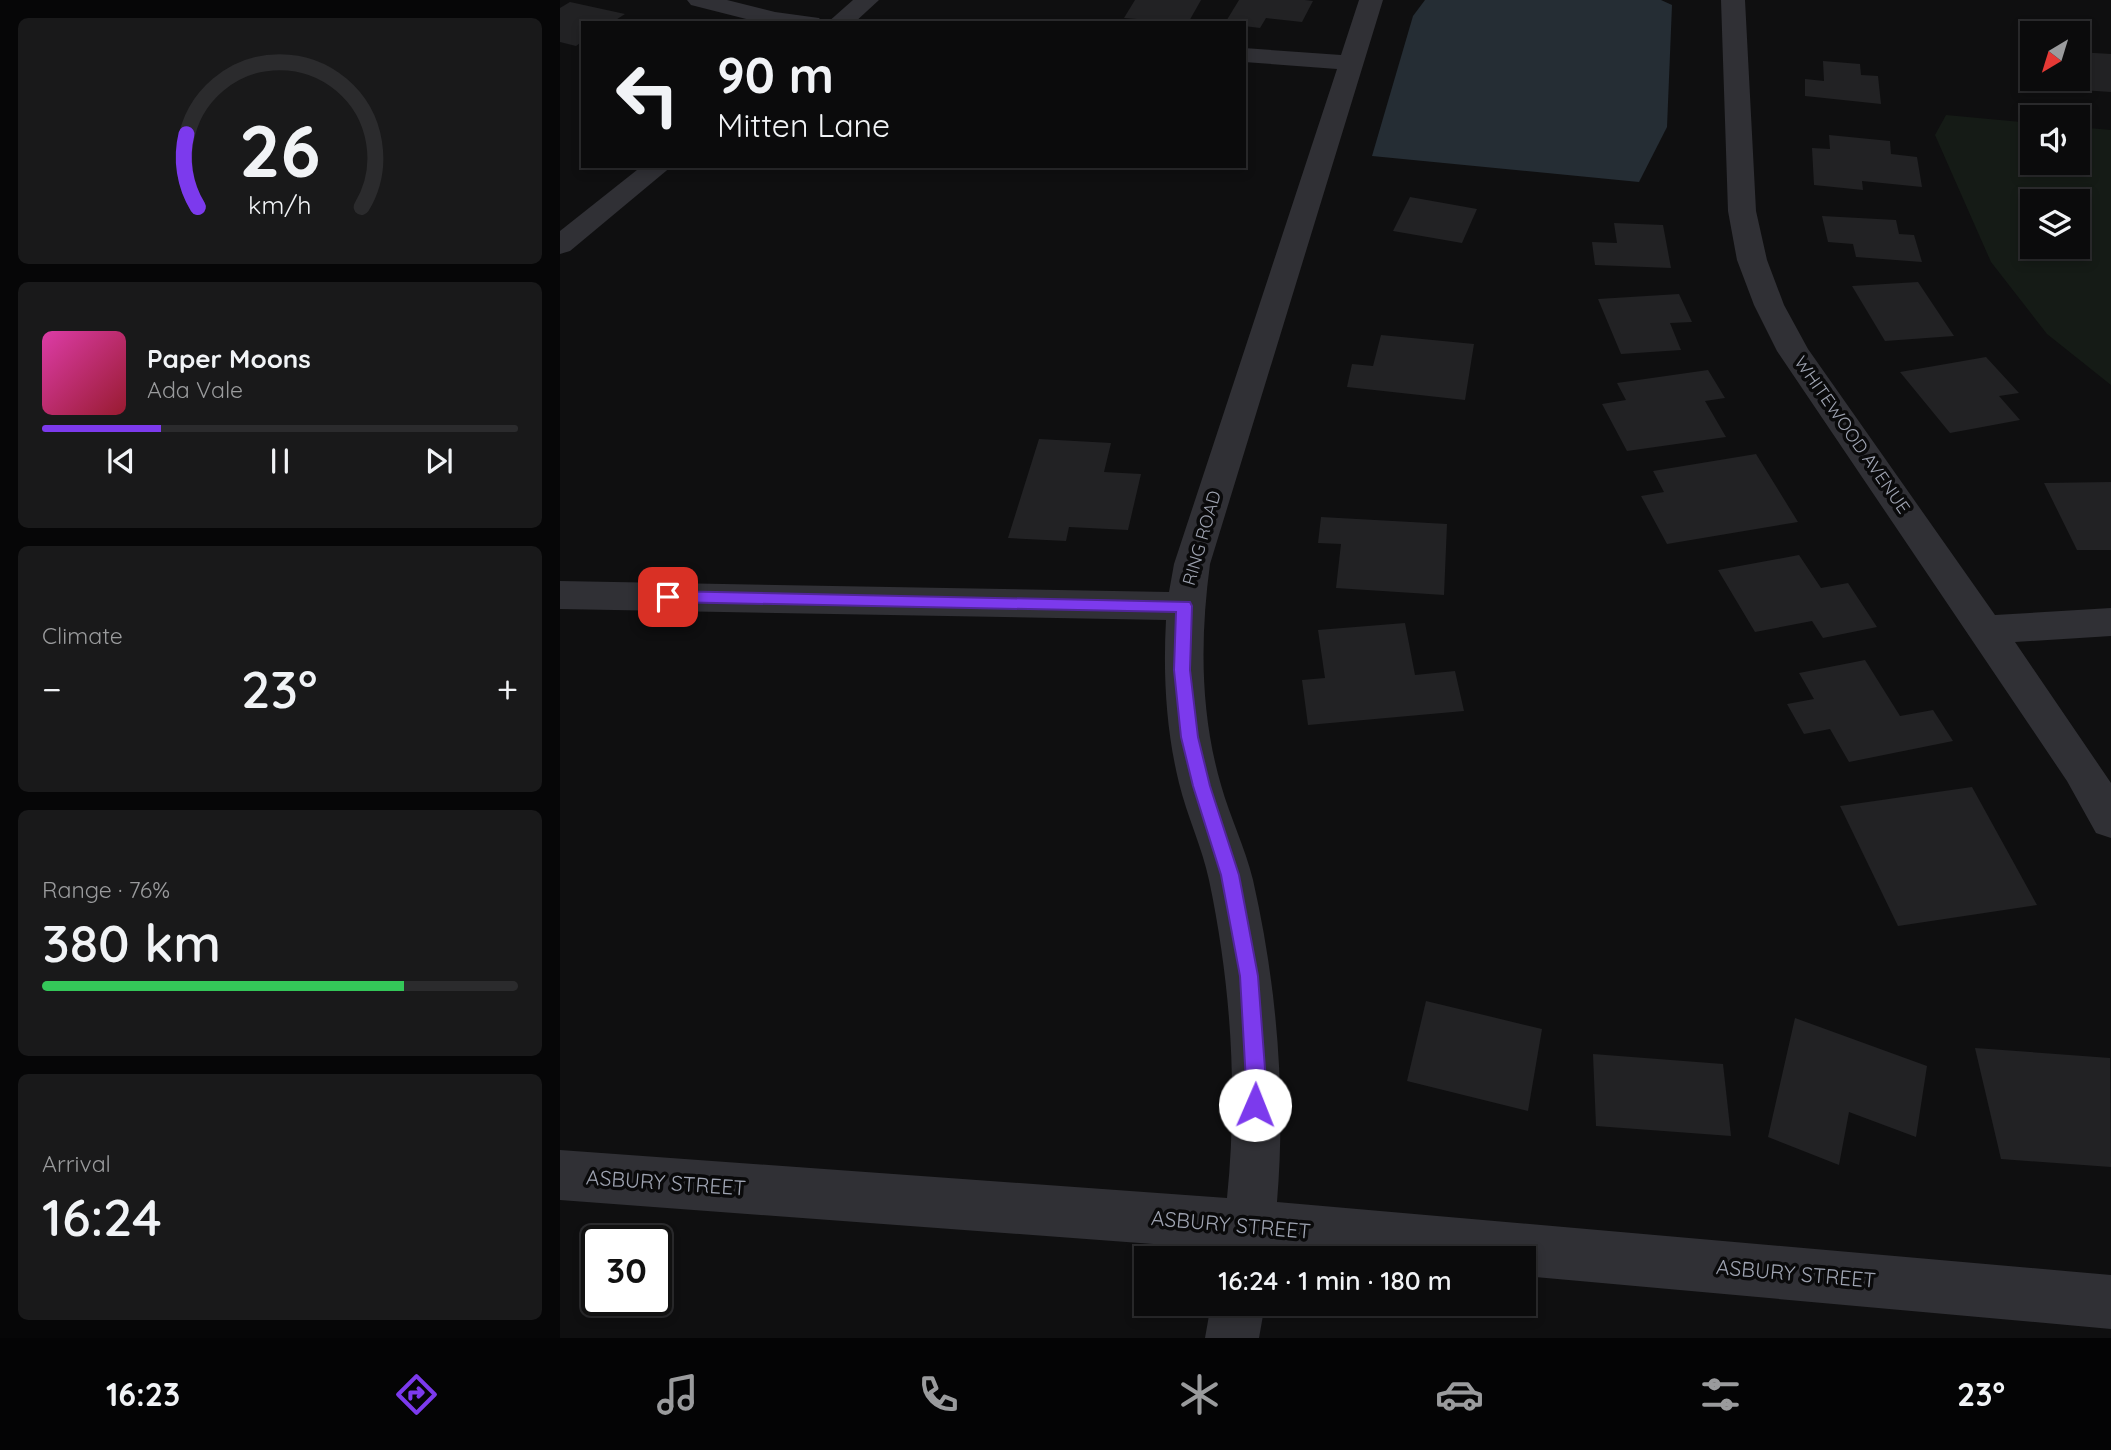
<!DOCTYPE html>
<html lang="en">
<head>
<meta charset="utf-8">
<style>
	:root { --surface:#0b0b0c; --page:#19191a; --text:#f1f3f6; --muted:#9a9b9d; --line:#2b2b2d; --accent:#7c3aed }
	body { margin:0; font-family:Quicksand,sans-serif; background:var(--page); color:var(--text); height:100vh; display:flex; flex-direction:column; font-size:26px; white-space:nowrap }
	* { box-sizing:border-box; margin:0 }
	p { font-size:23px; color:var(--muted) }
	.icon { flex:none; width:38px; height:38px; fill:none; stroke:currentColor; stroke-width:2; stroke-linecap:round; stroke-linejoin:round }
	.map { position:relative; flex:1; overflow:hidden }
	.side { display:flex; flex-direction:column; gap:18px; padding:18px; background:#060607; width:560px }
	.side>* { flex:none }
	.guide { position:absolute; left:21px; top:21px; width:665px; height:147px; border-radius:0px; box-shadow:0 4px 10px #0003,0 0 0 2px var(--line); background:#0b0b0c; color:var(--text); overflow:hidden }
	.needle { width:46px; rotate:218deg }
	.controls { position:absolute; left:1460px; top:21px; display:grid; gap:14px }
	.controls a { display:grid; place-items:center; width:70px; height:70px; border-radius:0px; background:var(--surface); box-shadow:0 4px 10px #0003,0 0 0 2px var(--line); font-size:35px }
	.speed { position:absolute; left:21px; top:1225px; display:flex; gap:14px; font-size:35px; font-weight:700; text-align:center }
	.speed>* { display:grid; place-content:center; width:91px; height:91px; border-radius:50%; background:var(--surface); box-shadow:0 4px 10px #0003,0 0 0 2px var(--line); line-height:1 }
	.speed .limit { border:4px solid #111; border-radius:10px; background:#fff; color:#111 }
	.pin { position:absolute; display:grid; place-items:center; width:60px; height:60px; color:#fff; margin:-30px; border-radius:14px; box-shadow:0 4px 10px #0006 }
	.me { position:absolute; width:77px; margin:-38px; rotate:1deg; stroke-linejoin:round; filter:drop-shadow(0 0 5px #0008) }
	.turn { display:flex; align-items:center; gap:24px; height:147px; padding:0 21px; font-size:32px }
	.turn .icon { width:91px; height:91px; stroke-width:2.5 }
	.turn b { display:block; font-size:49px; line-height:60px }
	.big { font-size:52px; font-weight:600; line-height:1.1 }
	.side .widget { flex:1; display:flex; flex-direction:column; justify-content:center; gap:10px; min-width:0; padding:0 24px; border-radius:10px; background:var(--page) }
	.side .dial { align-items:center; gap:0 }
	.dial svg { height:182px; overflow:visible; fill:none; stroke:var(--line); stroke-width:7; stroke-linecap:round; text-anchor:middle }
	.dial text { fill:var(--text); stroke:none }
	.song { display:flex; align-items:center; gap:21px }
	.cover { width:84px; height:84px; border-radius:10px; background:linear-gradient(135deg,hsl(320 70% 55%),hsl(350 70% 35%)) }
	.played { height:7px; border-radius:4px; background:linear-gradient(90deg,var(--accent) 25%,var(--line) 25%) }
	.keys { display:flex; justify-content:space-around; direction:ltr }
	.heat { display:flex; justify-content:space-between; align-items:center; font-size:38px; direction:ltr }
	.charge { height:10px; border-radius:5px; background:linear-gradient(90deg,#34c759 76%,var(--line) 0) }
	.trip { position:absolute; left:574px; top:1246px; width:402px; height:70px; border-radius:0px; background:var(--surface); box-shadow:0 4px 10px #0003,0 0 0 2px var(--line); font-weight:600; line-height:70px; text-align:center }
	.dock { display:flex; height:112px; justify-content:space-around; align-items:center; background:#040405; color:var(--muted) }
	.dock .icon { width:49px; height:49px }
	.dock .selected { color:var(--accent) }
	.dock b { font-size:32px; color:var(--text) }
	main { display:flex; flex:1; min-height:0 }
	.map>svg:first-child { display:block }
</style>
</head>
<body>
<main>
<section class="side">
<div class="widget dial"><svg viewBox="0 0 100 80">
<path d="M14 69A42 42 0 1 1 86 69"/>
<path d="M14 69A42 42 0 0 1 9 37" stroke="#7c3aed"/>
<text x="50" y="56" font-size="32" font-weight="700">26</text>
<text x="50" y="72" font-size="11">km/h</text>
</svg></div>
<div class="widget">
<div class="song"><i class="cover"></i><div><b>Paper Moons</b><p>Ada Vale</p></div></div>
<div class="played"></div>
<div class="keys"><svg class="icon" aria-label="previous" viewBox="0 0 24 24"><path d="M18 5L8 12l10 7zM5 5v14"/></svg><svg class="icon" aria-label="pause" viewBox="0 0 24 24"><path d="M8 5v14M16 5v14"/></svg><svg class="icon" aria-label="next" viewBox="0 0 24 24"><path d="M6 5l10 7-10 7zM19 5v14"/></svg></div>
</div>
<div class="widget"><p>Climate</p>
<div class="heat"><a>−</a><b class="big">23°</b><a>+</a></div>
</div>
<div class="widget"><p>Range · 76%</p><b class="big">380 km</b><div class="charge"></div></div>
<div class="widget"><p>Arrival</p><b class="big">16:24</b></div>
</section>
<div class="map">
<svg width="1551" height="1338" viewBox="0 0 1551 1338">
	<rect width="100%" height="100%" fill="#0f0f10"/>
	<!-- green -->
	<path fill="#151b16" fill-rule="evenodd" d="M1386,115L1472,123V163H1517V127L1551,130V385L1487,334L1431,262L1375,135ZM1472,201H1517V247H1472Z"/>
	<!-- water -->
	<polygon fill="#252d34" points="865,0 1101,0 1112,5 1107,127 1079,182 812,156 853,16"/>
	<!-- building -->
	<g fill="#222224">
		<polygon points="575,0 641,0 628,23 564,18"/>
		<polygon points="679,0 745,0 753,1 742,22 706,18 700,28 684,26 684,23 665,23"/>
		<polygon points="10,2 65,14 51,23 23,23 23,41 16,46 0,42 0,8"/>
		<polygon points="1517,52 1551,54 1551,92 1521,90 1516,79"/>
		<polygon points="1263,61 1300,64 1301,75 1318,76 1321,104 1245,96 1245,79 1264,81"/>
		<polygon points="1269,135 1330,141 1331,154 1357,157 1362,187 1302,181 1303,190 1254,185 1252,148 1270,149"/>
		<polygon points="850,197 917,209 902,243 833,231"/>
		<polygon points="1262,216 1336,220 1339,234 1354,235 1362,262 1296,257 1293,244 1268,242"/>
		<polygon points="1054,223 1103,225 1111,268 1035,265 1032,242 1057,243"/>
		<polygon points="1358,282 1394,336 1325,341 1292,286"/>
		<polygon points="1119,294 1132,322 1110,323 1121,350 1061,354 1038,299"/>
		<polygon points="821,335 914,344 905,400 787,387 792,364 813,366"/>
		<polygon points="1426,357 1459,393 1439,396 1460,420 1390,433 1340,372"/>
		<polygon points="1148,370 1165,398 1145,401 1166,437 1067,451 1042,404 1066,400 1057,383"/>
		<polygon points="479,439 551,443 544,472 581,474 568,530 509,527 506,541 448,538"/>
		<polygon points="1196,454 1238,522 1107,544 1081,496 1104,492 1093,471"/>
		<polygon points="1551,482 1551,550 1517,550 1484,483"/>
		<polygon points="761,517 887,524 884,595 776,588 781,544 758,543"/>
		<polygon points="1239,555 1261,588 1288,583 1317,627 1263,638 1252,621 1195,632 1158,570"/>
		<polygon points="845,623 855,675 895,671 904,711 748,725 742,680 765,678 758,630"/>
		<polygon points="1305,660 1340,716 1373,710 1393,741 1289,762 1270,729 1244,734 1227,704 1254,699 1239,673"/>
		<polygon points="1412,787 1477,905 1338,926 1280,806"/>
		<polygon points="866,1001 982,1029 968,1111 847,1081"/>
		<polygon points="1235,1018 1367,1066 1356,1137 1289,1112 1279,1165 1208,1137"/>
		<polygon points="1415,1048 1550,1058 1551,1167 1441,1159"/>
		<polygon points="1033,1054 1163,1064 1171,1136 1036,1126"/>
	</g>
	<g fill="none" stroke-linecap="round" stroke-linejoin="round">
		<!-- street -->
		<g fill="#303035" fill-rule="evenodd">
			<polygon points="127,0 167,0 215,12 259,18 263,23 202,23 131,5"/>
			<polygon points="293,0 319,0 294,23 267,23"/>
			<path d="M799,0H823L650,564C640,638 640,713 661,785C670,817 685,847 693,880C717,986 726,1094 717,1202L1551,1275V1329L964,1276V1258H774L712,1253L711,1258H659L660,1249L0,1200V1150L667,1198C678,1091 671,984 649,880C642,847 627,816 619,783C606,730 603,675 606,620L0,609V581L609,592L614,564L777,69L684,62V48L781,55Z"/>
			<polygon points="1161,0 1185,0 1196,211 1207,260 1224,305 1248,349 1435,615 1551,608 1551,636 1455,642 1551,783 1551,838 1536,833 1507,781 1217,351 1194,305 1177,260 1168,211"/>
			<polygon points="82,166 112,166 10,251 0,254 0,231"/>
			<polygon points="651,1304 705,1304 699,1338 645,1338"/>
		</g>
	</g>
	<!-- route -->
	<polygon fill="#7c3aed" stroke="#51269a" stroke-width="2" points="108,591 630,602 632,606 630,670 638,737 650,786 679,875 698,976 706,1082 702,1112 695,1115 688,1112 685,1105 686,1082 680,976 661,875 633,786 621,737 614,670 616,612 108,602 101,597"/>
	<g text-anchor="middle" stroke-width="7" stroke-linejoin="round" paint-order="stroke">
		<!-- street labels -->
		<g font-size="18" fill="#9fa4b2" stroke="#0a0a0b">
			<text transform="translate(1292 435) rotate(55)" y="6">WHITEWOOD AVENUE</text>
			<text transform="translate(642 538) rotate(-74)" y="6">RING ROAD</text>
		</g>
		<!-- near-street labels -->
		<g font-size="21" fill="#9fa4b2" stroke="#0a0a0b">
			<text transform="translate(106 1183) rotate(4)" y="7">ASBURY STREET</text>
			<text transform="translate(671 1225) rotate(5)" y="7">ASBURY STREET</text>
			<text transform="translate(1236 1274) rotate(5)" y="7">ASBURY STREET</text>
		</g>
	</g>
</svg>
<div class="controls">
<a><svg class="needle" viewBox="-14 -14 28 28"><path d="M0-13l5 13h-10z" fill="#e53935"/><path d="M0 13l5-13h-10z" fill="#9a9b9d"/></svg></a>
<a><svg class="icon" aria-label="sound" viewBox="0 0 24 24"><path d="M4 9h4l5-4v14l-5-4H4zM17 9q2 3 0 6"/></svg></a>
<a><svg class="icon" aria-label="layers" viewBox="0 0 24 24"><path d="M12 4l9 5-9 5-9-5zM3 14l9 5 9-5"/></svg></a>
</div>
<div class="speed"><div class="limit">30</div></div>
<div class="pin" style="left:108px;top:597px;background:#d93025"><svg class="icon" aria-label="arrive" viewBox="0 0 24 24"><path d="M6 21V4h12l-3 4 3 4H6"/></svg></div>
<svg class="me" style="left:695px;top:1105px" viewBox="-20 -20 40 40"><circle r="19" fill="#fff"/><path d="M0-13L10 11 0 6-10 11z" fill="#7c3aed"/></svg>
<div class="trip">16:24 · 1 min · 180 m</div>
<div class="guide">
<div class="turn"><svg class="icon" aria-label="left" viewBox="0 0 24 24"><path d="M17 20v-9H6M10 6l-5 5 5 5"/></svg><div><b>90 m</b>Mitten Lane</div></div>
</div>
</div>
</main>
<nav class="dock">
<b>16:23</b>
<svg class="icon selected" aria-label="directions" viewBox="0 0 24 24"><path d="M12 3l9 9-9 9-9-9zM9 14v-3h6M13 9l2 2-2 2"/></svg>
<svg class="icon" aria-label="music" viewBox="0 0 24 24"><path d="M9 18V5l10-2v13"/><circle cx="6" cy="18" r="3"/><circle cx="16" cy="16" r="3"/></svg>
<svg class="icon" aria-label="phone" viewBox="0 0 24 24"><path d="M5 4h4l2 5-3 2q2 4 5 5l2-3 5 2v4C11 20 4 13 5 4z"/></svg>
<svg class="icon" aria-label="climate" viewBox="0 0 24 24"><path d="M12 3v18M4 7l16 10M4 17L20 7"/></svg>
<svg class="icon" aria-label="car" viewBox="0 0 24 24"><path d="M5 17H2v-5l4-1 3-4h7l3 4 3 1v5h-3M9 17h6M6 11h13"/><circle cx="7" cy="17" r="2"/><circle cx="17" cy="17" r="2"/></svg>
<svg class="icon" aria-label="filters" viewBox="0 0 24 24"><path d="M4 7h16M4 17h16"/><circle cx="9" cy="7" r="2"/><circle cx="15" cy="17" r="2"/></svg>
<b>23°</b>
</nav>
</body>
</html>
